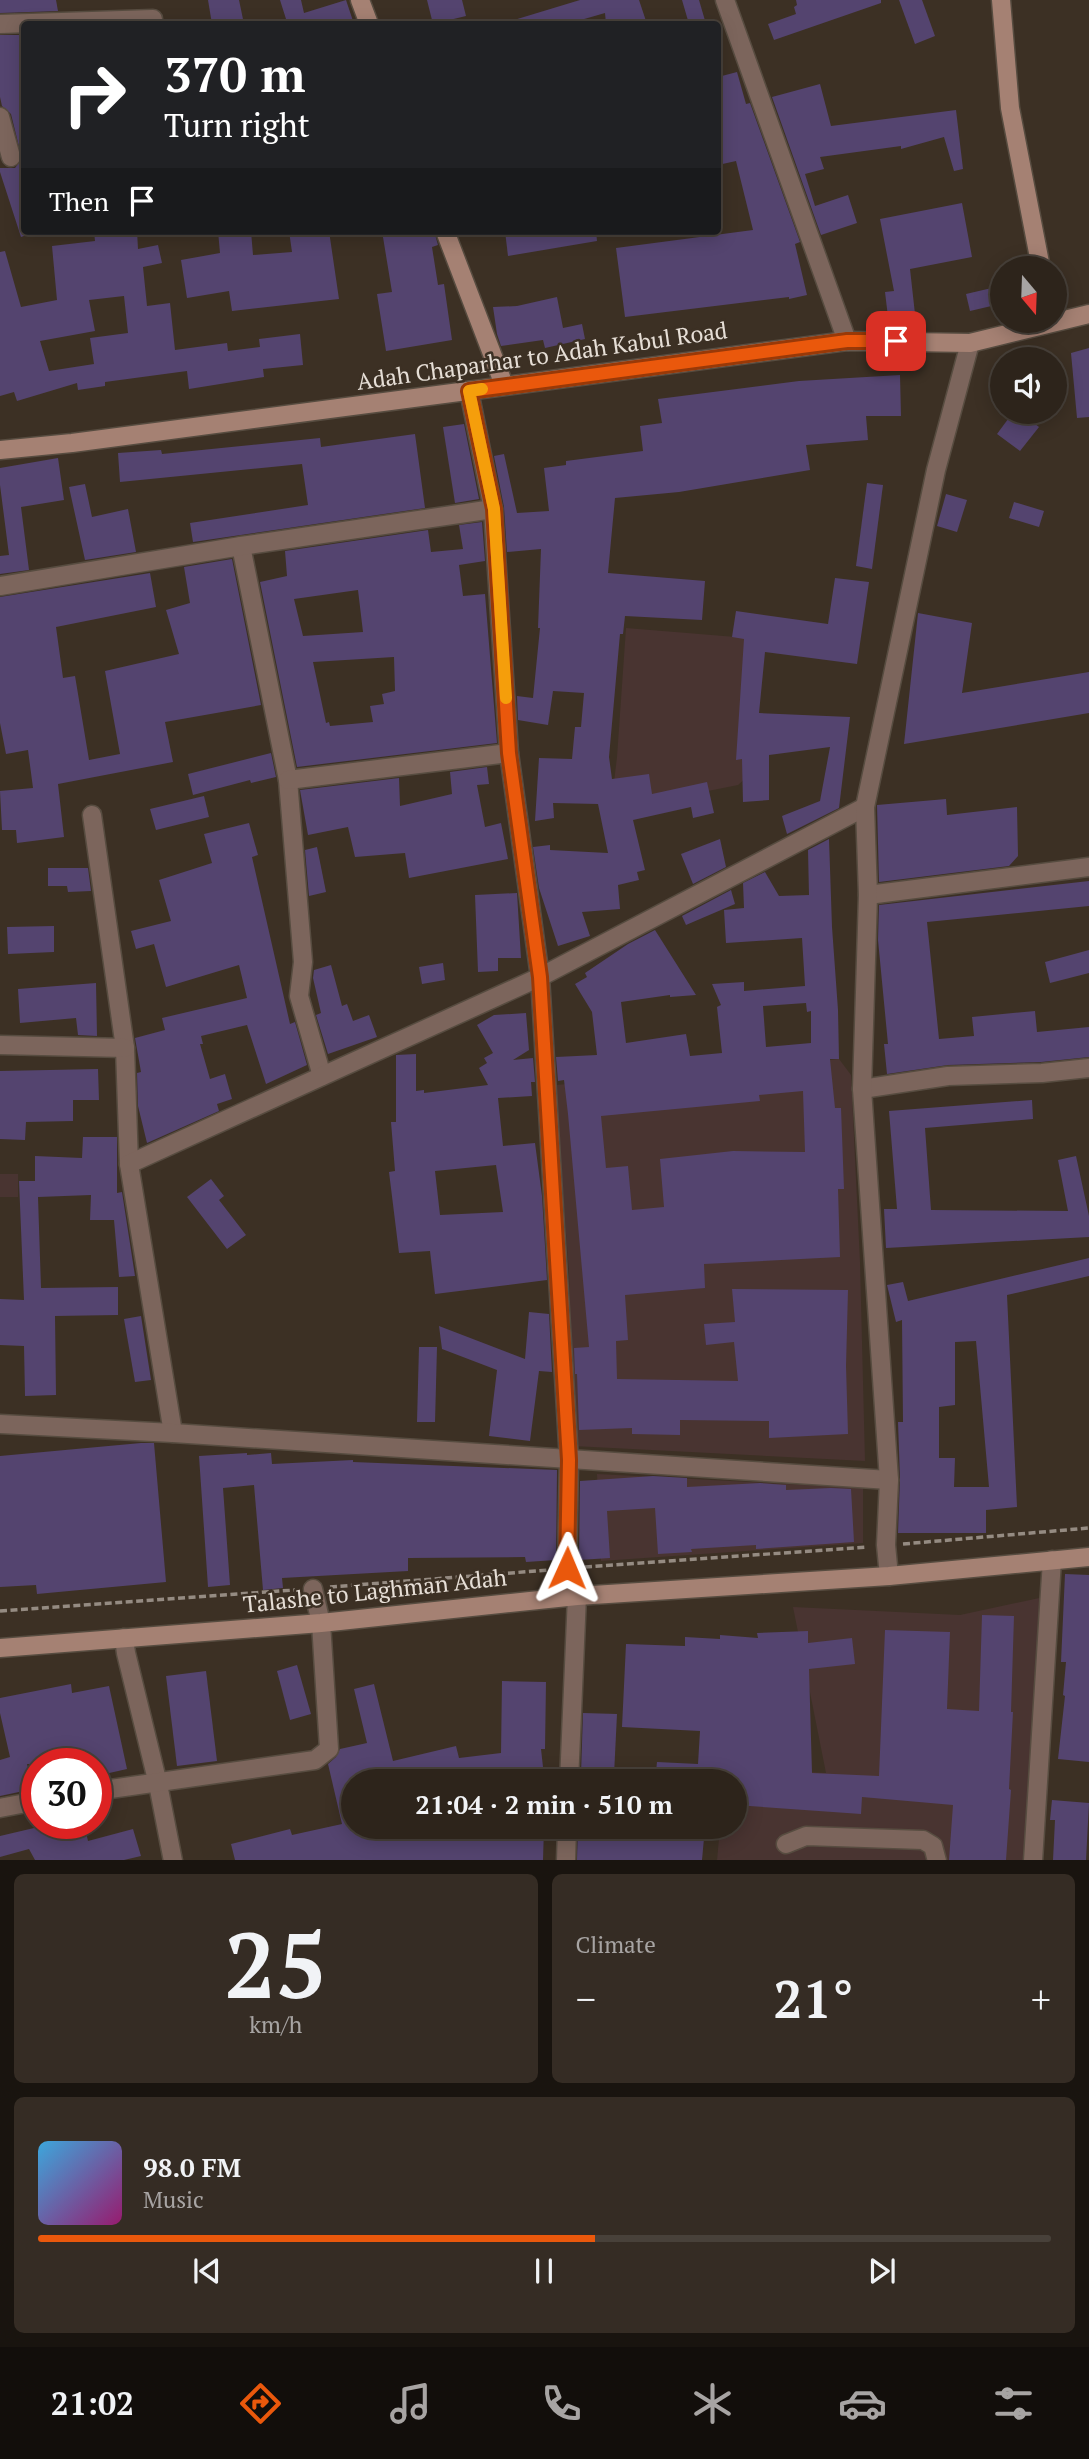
<!DOCTYPE html>
<html lang="en">
<head>
<meta charset="utf-8">
<style>
	:root { --surface:#2d241b; --page:#352c24; --text:#f1f3f6; --muted:#a7a4a3; --line:#48413a; --accent:#ea580c }
	body { margin:0; font-family:"PT Serif",serif; background:var(--page); color:var(--text); height:100vh; display:flex; flex-direction:column; font-size:26px; white-space:nowrap }
	* { box-sizing:border-box; margin:0 }
	p { font-size:23px; color:var(--muted) }
	.icon { flex:none; width:38px; height:38px; fill:none; stroke:currentColor; stroke-width:2; stroke-linecap:round; stroke-linejoin:round }
	.map { position:relative; height:1860px; overflow:hidden }
	.details { display:flex; flex-direction:column; gap:14px; padding:14px; background:#19140f; flex:1 }
	.details>* { flex:none }
	.guide { position:absolute; left:21px; top:21px; width:700px; height:214px; border-radius:7px; box-shadow:0 4px 18px #0003,0 0 0 2px var(--line); background:#202124; color:#fff; overflow:hidden }
	.needle { width:46px; rotate:161deg }
	.controls { position:absolute; left:990px; top:256px; display:grid; gap:14px }
	.controls a { display:grid; place-items:center; width:77px; height:77px; border-radius:50%; background:var(--surface); box-shadow:0 4px 18px #0003,0 0 0 2px var(--line); font-size:35px }
	.speed { position:absolute; left:21px; top:1748px; display:flex; gap:14px; font-size:35px; font-weight:700; text-align:center }
	.speed>* { display:grid; place-content:center; width:91px; height:91px; border-radius:50%; background:var(--surface); box-shadow:0 4px 18px #0003,0 0 0 2px var(--line); line-height:1 }
	.speed .limit { border:10px solid #d22; background:#fff; color:#111 }
	.pin { position:absolute; display:grid; place-items:center; width:60px; height:60px; color:#fff; margin:-30px; border-radius:14px; box-shadow:0 4px 10px #0006 }
	.me { position:absolute; width:77px; margin:-38px; rotate:1deg; stroke-linejoin:round; filter:drop-shadow(0 0 5px #0008) }
	.turn { display:flex; align-items:center; gap:24px; height:147px; padding:0 28px; font-size:32px }
	.turn .icon { width:91px; height:91px; stroke-width:2.5 }
	.turn b { display:block; font-size:49px; line-height:60px }
	.then { display:flex; align-items:center; height:66px; padding:0 28px; background:#0003; gap:14px; font-size:26px }
	.big { font-size:52px; font-weight:700; line-height:1.1 }
	.details .tile { flex:1; display:flex; flex-direction:column; justify-content:center; gap:10px; min-width:0; padding:0 24px; border-radius:10px; background:var(--page) }
	.details .dial { align-items:center; gap:0 }
	.dial b { font-size:91px; line-height:1 }
	.song { display:flex; align-items:center; gap:21px }
	.cover { width:84px; height:84px; border-radius:10px; background:linear-gradient(135deg,hsl(200 70% 55%),hsl(320 70% 35%)) }
	.played { height:7px; border-radius:4px; background:linear-gradient(90deg,var(--accent) 55%,var(--line) 55%) }
	.keys { display:flex; justify-content:space-around; direction:ltr }
	.heat { display:flex; justify-content:space-between; align-items:center; font-size:38px; direction:ltr }
	.details .tiles { flex:1; display:grid; gap:14px; grid-template-columns:1fr 1fr }
	.tile:last-child { grid-column:span 2 }
	.trip { position:absolute; left:341px; top:1769px; width:406px; height:70px; border-radius:35px; background:var(--surface); box-shadow:0 4px 18px #0003,0 0 0 2px var(--line); font-weight:700; line-height:70px; text-align:center }
	.menu { display:flex; height:112px; justify-content:space-around; align-items:center; background:#120e0b; color:var(--muted) }
	.menu .icon { width:49px; height:49px }
	.menu .current { color:var(--accent) }
	.menu b { font-size:32px; color:var(--text) }
	.map>svg:first-child { display:block }
</style>
</head>
<body>
<div class="map">
<svg width="1089" height="1861" viewBox="0 0 1089 1861">
	<rect width="100%" height="100%" fill="#3c3024"/>
	<!-- commercial -->
	<g fill="#493431">
		<polygon points="626,628 748,638 750,774 738,785 653,802 611,807 617,757"/>
		<polygon points="839,1059 851,1075 860,1262 865,1461 573,1446 569,1273 555,1085 699,1075"/>
		<rect x="0" y="1174" width="18" height="23"/>
		<polygon points="597,1474 863,1488 863,1543 601,1561"/>
		<polygon points="1044,1597 1034,1801 1024,1860 717,1861 720,1827 735,1827 735,1782 724,1768 826,1773 793,1607 960,1615"/>
	</g>
	<!-- building -->
	<g fill="#54446f" fill-rule="evenodd">
		<polygon points="0,0 56,0 58,11 0,13"/>
		<polygon points="208,0 239,0 244,24 212,24"/>
		<polygon points="280,0 301,0 304,13 346,0 354,24 279,24 278,21 286,19"/>
		<polygon points="427,0 462,0 466,16 433,24"/>
		<polygon points="580,0 639,0 647,24 606,24 605,13 567,24 514,24 514,20"/>
		<polygon points="682,0 699,0 706,24 689,24"/>
		<polygon points="796,0 881,0 881,3 774,40 768,24 796,14 794,7 797,5"/>
		<polygon points="899,0 922,0 935,36 915,44"/>
		<polygon points="0,35 23,35 24,42 24,236 21,237 0,172 0,168 15,168 22,159 11,114 2,106 0,97"/>
		<polygon points="737,72 746,104 750,103 800,242 795,244 807,295 789,299 789,297 625,317 616,248 753,230 736,161 718,165 718,77"/>
		<polygon points="820,84 831,126 956,110 963,169 954,171 944,137 901,149 901,146 820,157 824,169 805,174 815,206 848,195 857,223 821,235 772,97"/>
		<polygon points="962,203 972,257 910,269 915,314 888,317 885,292 894,291 880,219"/>
		<path d="M94,231H137L138,249L158,245L162,263L143,267L147,306L170,303L175,350L227,343L228,351L260,347L259,339L300,334L303,365L263,369L264,377L189,389L187,371L105,382V386L78,390L77,383L17,401L14,392L0,396V252L5,251L21,307L57,300L52,246L95,241ZM124,296L128,333L90,338L94,364L49,371L40,341L95,331L89,300Z"/>
		<polygon points="218,231 251,231 253,255 292,252 289,231 329,231 339,299 232,311 229,291 187,298 181,260 220,253"/>
		<polygon points="382,231 434,231 438,245 432,247 438,285 444,284 452,340 386,351 377,294 392,292"/>
		<polygon points="505,231 596,231 597,241 508,256"/>
		<polygon points="996,287 1000,304 970,311 966,294"/>
		<polygon points="557,297 563,328 582,324 585,339 545,348 543,340 501,346 497,334 493,307 517,306"/>
		<polygon points="1089,348 1089,417 1077,418 1071,353"/>
		<polygon points="900,375 901,416 866,416 868,440 806,445 810,470 679,492 615,498 608,573 705,581 702,620 625,616 623,634 620,634 609,757 612,779 649,774 652,794 707,782 714,813 693,818 691,807 633,820 645,870 637,872 639,880 618,885 620,909 582,912 590,936 558,946 539,888 533,847 550,845 550,850 608,853 598,804 553,803 554,818 535,821 539,758 572,759 575,727 581,727 584,693 553,691 548,725 518,720 517,696 533,698 540,628 538,628 541,549 507,552 504,507 494,456 504,454 517,513 549,511 544,468 566,465 566,461 643,451 640,426 662,423 658,399 799,381"/>
		<polygon points="1014,411 1018,411 1039,427 1020,451 997,434"/>
		<polygon points="464,424 479,499 455,503 443,427"/>
		<polygon points="415,434 425,508 193,542 190,523 308,505 302,464 120,482 118,453 161,450 162,454 320,438 321,447"/>
		<polygon points="58,458 64,500 21,507 29,570 0,574 0,556 9,555 0,485 0,468"/>
		<polygon points="867,483 883,485 872,569 856,566"/>
		<polygon points="85,484 92,517 128,509 136,552 85,560 69,487"/>
		<polygon points="946,494 967,500 957,532 937,526"/>
		<polygon points="1014,502 1044,511 1039,527 1009,518"/>
		<path d="M482,522L485,561L459,565L463,596L485,594L497,743L297,767L260,582L287,576L285,551L428,530L431,552L463,549L459,525ZM358,590L363,632L303,636L294,599ZM394,657L395,691L382,694L384,704L370,706L373,722L330,726L329,722L326,723L313,662Z"/>
		<polygon points="232,559 261,705 165,722 173,762 58,784 64,837 17,843 16,830 2,830 0,791 33,788 28,750 6,754 0,723 0,597 150,573 156,607 56,627 63,678 75,676 89,760 120,754 105,671 179,654 166,610 190,603 184,567"/>
		<polygon points="835,578 869,582 857,664 765,652 759,713 850,717 839,808 787,834 782,816 820,801 830,747 769,755 769,800 743,802 742,759 736,760 744,639 732,637 736,611 828,624"/>
		<polygon points="918,613 972,623 962,693 1089,672 1089,713 904,744"/>
		<polygon points="271,753 276,777 251,783 250,780 193,795 188,774"/>
		<polygon points="487,767 489,784 477,785 485,827 501,823 508,859 409,878 405,853 355,857 348,827 308,835 300,790 399,778 400,806 452,794 450,772"/>
		<polygon points="204,796 209,817 156,830 150,809"/>
		<polygon points="946,799 947,815 1017,807 1018,856 1009,866 879,882 877,805"/>
		<polygon points="249,823 258,855 252,857 290,1024 295,1022 307,1065 266,1084 247,1025 201,1036 203,1044 200,1044 210,1079 225,1074 232,1099 217,1104 219,1111 147,1143 138,1106 137,1073 141,1072 135,1038 165,1030 162,1018 247,998 239,965 166,987 154,944 136,949 131,931 171,921 159,880 212,863 204,834"/>
		<polygon points="720,839 726,867 693,884 681,854"/>
		<path d="M829,839L832,927L838,1010L839,1059H830L835,1108H841L844,1189H838L840,1257L704,1264L705,1288L625,1295L628,1340L616,1341L617,1379L738,1381L734,1342L706,1345L704,1324L735,1322L732,1289L848,1290L846,1366L848,1434L769,1438V1421L680,1420V1435L632,1434V1428L579,1430L577,1374H575L574,1348L589,1347L568,1114L564,1080L558,1081L556,1057L597,1055L592,1012L575,984L587,977L585,973L628,944L655,930L696,995L670,997V995L621,1002L626,1043L686,1034L690,1056L722,1053L717,1007L721,1005L712,984L744,982V991L805,986L802,938L726,943L724,910L744,908L743,883L765,872L779,896L809,895L808,850ZM806,1003L807,1012L811,1011V1043L766,1047L763,1006ZM803,1091L805,1152L733,1151L660,1159L664,1207L632,1210L628,1166L606,1168L601,1116L760,1101L759,1095Z"/>
		<polygon points="317,847 326,892 309,896 305,850"/>
		<polygon points="48,868 88,868 91,891 68,892 67,886 48,886"/>
		<polygon points="1089,881 1089,906 927,922 939,1039 974,1036 972,1017 1035,1011 1037,1032 1089,1027 1089,1057 1041,1062 948,1065 887,1074 884,1044 888,1044 878,940 879,905"/>
		<polygon points="731,890 735,904 686,925 682,916"/>
		<polygon points="517,893 521,958 498,958 498,971 478,972 475,895"/>
		<polygon points="54,926 54,952 8,954 7,927"/>
		<polygon points="1089,950 1089,973 1050,983 1045,962"/>
		<polygon points="443,963 445,980 422,984 419,967"/>
		<polygon points="331,965 342,1006 347,1004 353,1021 369,1015 377,1037 328,1054 316,1015 321,1013 313,978 314,970"/>
		<polygon points="96,983 97,1036 78,1035 76,1018 20,1023 18,989"/>
		<path d="M526,1013L529,1050L513,1060L533,1058L535,1082H531L532,1096L498,1098L503,1146L535,1143L542,1196L547,1280L435,1294L430,1251L399,1253L389,1172L395,1171L391,1122H396V1055L416,1054V1091L424,1090V1093L488,1085L479,1068L487,1063L484,1058L493,1053L477,1025L494,1015ZM496,1165L503,1212L440,1215L435,1171Z"/>
		<polygon points="98,1069 99,1100 73,1100 73,1121 26,1122 25,1140 0,1139 0,1071"/>
		<polygon points="1032,1100 1033,1119 925,1128 931,1210 1068,1211 1058,1160 1076,1156 1089,1216 1089,1237 886,1248 884,1209 897,1209 889,1111"/>
		<polygon points="83,1137 117,1137 117,1193 122,1192 135,1276 119,1277 114,1220 90,1220 91,1195 38,1197 41,1288 118,1287 118,1315 55,1316 56,1395 25,1396 24,1346 0,1345 0,1299 24,1300 19,1181 35,1181 35,1156 82,1158"/>
		<polygon points="211,1179 224,1196 219,1200 246,1235 227,1249 187,1197"/>
		<path d="M1089,1258V1276L1007,1295L1017,1507L986,1510V1533H898L900,1479L898,1422H903L902,1320L896,1322L887,1285L903,1282L908,1301ZM976,1341L989,1487H954L955,1458H939V1407L955,1405V1342Z"/>
		<polygon points="529,1312 549,1314 552,1372 539,1371 530,1441 489,1436 497,1370 442,1349 439,1326 525,1359"/>
		<polygon points="141,1316 151,1380 135,1382 124,1319"/>
		<polygon points="419,1347 437,1347 435,1422 417,1422"/>
		<polygon points="141,1443 154,1443 166,1582 37,1594 36,1585 0,1587 0,1456"/>
		<polygon points="247,1453 247,1455 271,1453 272,1464 353,1460 353,1462 557,1470 556,1560 526,1562 525,1557 408,1558 408,1571 282,1578 283,1588 263,1590 254,1485 223,1488 230,1585 208,1587 199,1456"/>
		<polygon points="653,1476 687,1478 687,1487 760,1483 786,1485 786,1490 831,1488 851,1489 854,1542 756,1549 756,1545 691,1549 692,1552 658,1554 655,1508 607,1511 610,1558 579,1560 580,1481"/>
		<polygon points="1065,1574 1089,1575 1089,1762 1058,1759 1065,1696 1063,1695 1066,1662 1061,1662"/>
		<polygon points="982,1615 1014,1616 1011,1712 1013,1712 1009,1789 1011,1790 1006,1860 949,1860 953,1805 862,1797 861,1814 735,1805 735,1782 655,1782 657,1762 698,1764 700,1731 622,1727 626,1644 685,1646 685,1637 720,1639 720,1635 758,1638 757,1633 808,1631 808,1643 852,1638 855,1664 809,1669 812,1773 879,1776 885,1630 950,1632 947,1709 979,1711"/>
		<polygon points="297,1665 311,1714 290,1720 277,1671"/>
		<polygon points="206,1671 217,1761 177,1766 166,1676"/>
		<polygon points="502,1681 546,1682 545,1749 541,1749 543,1767 491,1772 492,1782 354,1782 354,1827 544,1827 543,1860 235,1860 231,1844 290,1829 292,1835 342,1824 328,1764 336,1757 340,1749 367,1743 354,1689 374,1684 393,1761 456,1746 459,1758 501,1753"/>
		<polygon points="71,1684 72,1693 109,1686 127,1769 96,1776 96,1764 27,1764 33,1789 0,1796 0,1760 10,1757 0,1713 0,1698"/>
		<polygon points="583,1713 617,1714 614,1775 581,1774"/>
		<polygon points="1052,1800 1089,1803 1086,1860 1053,1860 1055,1820 1050,1820"/>
		<polygon points="51,1824 52,1829 73,1824 84,1824 88,1841 133,1829 141,1856 124,1860 35,1860 29,1849 0,1857 0,1836"/>
		<polygon points="578,1827 705,1827 702,1860 577,1860"/>
	</g>
	<g fill="none" stroke-linecap="round" stroke-linejoin="round">
		<defs>
			<g id="street">
				<polyline points="725,0 847,341"/>
				<polyline points="0,24 153,19"/>
				<polyline points="0,117 11,157"/>
				<polyline points="469,391 493,509 509,753 540,977 569,1460 567,1568 577,1596 569,1782"/>
				<polyline points="241,546 288,780 303,962 299,996 322,1076"/>
				<polyline points="0,586 241,546 493,509"/>
				<polyline points="288,780 509,753"/>
				<polyline points="92,815 125,1048 129,1164 173,1433"/>
				<polyline points="868,895 1089,867"/>
				<polyline points="0,1045 125,1048"/>
				<polyline points="862,1089 948,1076 1042,1073 1089,1068"/>
				<polyline points="129,1164 540,977 865,807"/>
				<polyline points="0,1424 173,1433 889,1480"/>
				<polyline points="889,1576 886,1545 889,1480 862,1089 868,895 865,807 936,470 970,343"/>
				<polyline points="124,1638 126,1653 158,1784 173,1861"/>
				<polyline points="96,1791 315,1760 329,1749 321,1623 313,1589"/>
				<polyline points="0,1808 37,1801"/>
				<polyline points="786,1844 806,1836 923,1840 933,1846 937,1861"/>
				<polyline points="566,1861 567,1827"/>
				<polyline points="1033,1861 1052,1560"/>
			</g>
			<g id="secondary">
				<polyline points="360,0 369,24"/>
				<polyline points="1001,0 1010,108 1041,268"/>
				<polyline points="445,231 504,385"/>
				<polyline points="0,450 72,443 847,341 970,343 1089,314"/>
				<polyline points="0,1648 321,1623 577,1596 889,1576 1089,1557"/>
			</g>
		</defs>
		<!-- street casing -->
		<use href="#street" stroke="#574c40" stroke-width="21"/>
		<!-- secondary casing -->
		<use href="#secondary" stroke="#574c40" stroke-width="21"/>
		<!-- path -->
		<g stroke="#958b82" stroke-width="3.5" stroke-dasharray="7 3.5" stroke-linecap="butt">
			<polyline points="903,1544 1089,1528"/>
			<polyline points="585,1567 867,1547"/>
			<polyline points="330,1587 549,1570"/>
			<polyline points="0,1611 295,1590"/>
		</g>
		<!-- street -->
		<use href="#street" stroke="#7c655c" stroke-width="18"/>
		<!-- secondary -->
		<use href="#secondary" stroke="#a58173" stroke-width="18"/>
	</g>
	<g fill="none" stroke-linecap="round" stroke-linejoin="round">
		<defs>
			<polyline id="route" points="567,1568 569,1460 540,977 509,753 494,509 469,391 847,341 896,341"/>
		</defs>
		<!-- route casing -->
		<use href="#route" stroke="#983908" stroke-width="18"/>
		<!-- route -->
		<use href="#route" stroke="#ea580c" stroke-width="12"/>
		<!-- slow -->
		<polyline stroke="#f59e0b" stroke-width="12" points="482,389 469,391 494,509 506,698"/>
	</g>
	<g text-anchor="middle" stroke-width="5" stroke-linejoin="round" paint-order="stroke">
		<!-- street labels -->
		<g font-size="23" fill="#e6ded6" stroke="#3c3024">
			<text transform="translate(542 356) rotate(-8)" y="8">Adah Chaparhar to Adah Kabul Road</text>
			<text transform="translate(375 1591) rotate(-6)" y="8">Talashe to Laghman Adah</text>
		</g>
	</g>
</svg>
<div class="controls">
<a><svg class="needle" viewBox="-14 -14 28 28"><path d="M0-13l5 13h-10z" fill="#e53935"/><path d="M0 13l5-13h-10z" fill="#a7a4a3"/></svg></a>
<a><svg class="icon" aria-label="sound" viewBox="0 0 24 24"><path d="M4 9h4l5-4v14l-5-4H4zM17 9q2 3 0 6"/></svg></a>
</div>
<div class="speed"><div class="limit">30</div></div>
<div class="pin" style="left:896px;top:341px;background:#d93025"><svg class="icon" aria-label="arrive" viewBox="0 0 24 24"><path d="M6 21V4h12l-3 4 3 4H6"/></svg></div>
<svg class="me" style="left:567px;top:1568px" viewBox="-20 -20 40 40"><path d="M0-17L14 15 0 8-14 15z" fill="#ea580c" stroke="#fff" stroke-width="4"/></svg>
<div class="trip">21:04 · 2 min · 510 m</div>
<div class="guide">
<div class="turn"><svg class="icon" aria-label="right" viewBox="0 0 24 24"><path d="M7 20v-9h11M14 6l5 5-5 5"/></svg><div><b>370 m</b>Turn right</div></div>
<div class="then">Then<svg class="icon" aria-label="arrive" viewBox="0 0 24 24"><path d="M6 21V4h12l-3 4 3 4H6"/></svg></div>
</div>
</div>
<section class="details">
<div class="tiles">
<div class="tile dial"><b>25</b><p>km/h</p></div>
<div class="tile"><p>Climate</p>
<div class="heat"><a>−</a><b class="big">21°</b><a>+</a></div>
</div>
<div class="tile">
<div class="song"><i class="cover"></i><div><b>98.0 FM</b><p>Music</p></div></div>
<div class="played"></div>
<div class="keys"><svg class="icon" aria-label="previous" viewBox="0 0 24 24"><path d="M18 5L8 12l10 7zM5 5v14"/></svg><svg class="icon" aria-label="pause" viewBox="0 0 24 24"><path d="M8 5v14M16 5v14"/></svg><svg class="icon" aria-label="next" viewBox="0 0 24 24"><path d="M6 5l10 7-10 7zM19 5v14"/></svg></div>
</div>
</div>
</section>
<nav class="menu">
<b>21:02</b>
<svg class="icon current" aria-label="directions" viewBox="0 0 24 24"><path d="M12 3l9 9-9 9-9-9zM9 14v-3h6M13 9l2 2-2 2"/></svg>
<svg class="icon" aria-label="music" viewBox="0 0 24 24"><path d="M9 18V5l10-2v13"/><circle cx="6" cy="18" r="3"/><circle cx="16" cy="16" r="3"/></svg>
<svg class="icon" aria-label="phone" viewBox="0 0 24 24"><path d="M5 4h4l2 5-3 2q2 4 5 5l2-3 5 2v4C11 20 4 13 5 4z"/></svg>
<svg class="icon" aria-label="climate" viewBox="0 0 24 24"><path d="M12 3v18M4 7l16 10M4 17L20 7"/></svg>
<svg class="icon" aria-label="car" viewBox="0 0 24 24"><path d="M5 17H2v-5l4-1 3-4h7l3 4 3 1v5h-3M9 17h6M6 11h13"/><circle cx="7" cy="17" r="2"/><circle cx="17" cy="17" r="2"/></svg>
<svg class="icon" aria-label="filters" viewBox="0 0 24 24"><path d="M4 7h16M4 17h16"/><circle cx="9" cy="7" r="2"/><circle cx="15" cy="17" r="2"/></svg>
</nav>
</body>
</html>
